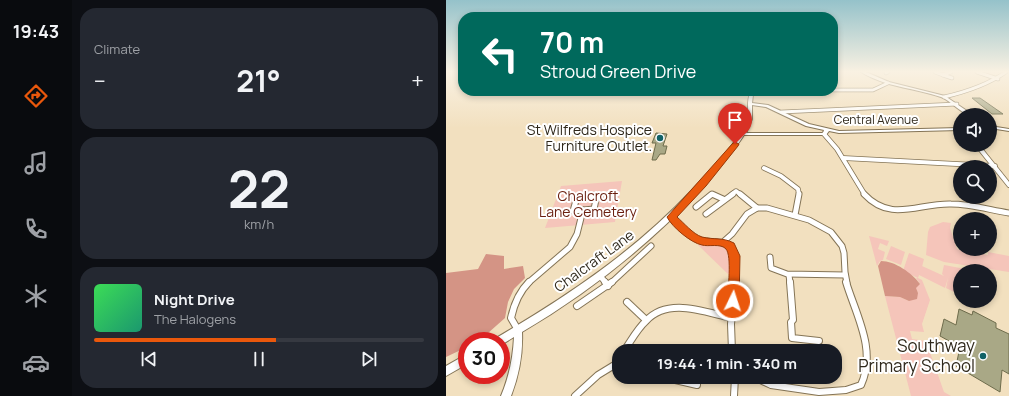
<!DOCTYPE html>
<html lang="en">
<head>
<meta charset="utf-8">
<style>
	:root { --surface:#171b24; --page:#242831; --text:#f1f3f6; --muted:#9ea1a6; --line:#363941; --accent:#ea580c }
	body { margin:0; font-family:Manrope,sans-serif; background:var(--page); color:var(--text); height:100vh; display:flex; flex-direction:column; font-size:15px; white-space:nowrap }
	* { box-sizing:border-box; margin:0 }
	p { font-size:13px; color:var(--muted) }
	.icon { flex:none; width:22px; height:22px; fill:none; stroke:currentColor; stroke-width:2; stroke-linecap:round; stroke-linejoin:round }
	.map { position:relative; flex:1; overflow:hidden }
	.panel { display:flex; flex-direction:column; gap:8px; padding:8px; background:#0d0f14; width:374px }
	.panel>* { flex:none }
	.top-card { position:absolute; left:12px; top:12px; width:380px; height:84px; border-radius:16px; box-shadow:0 2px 6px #0003; background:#00695c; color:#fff; overflow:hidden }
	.buttons { position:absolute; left:507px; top:108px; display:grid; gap:8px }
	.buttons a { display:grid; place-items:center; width:44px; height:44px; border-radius:50%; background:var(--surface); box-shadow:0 2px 6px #0003; font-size:20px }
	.speed { position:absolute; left:12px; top:332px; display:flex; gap:8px; font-size:20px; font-weight:700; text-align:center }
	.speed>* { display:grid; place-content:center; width:52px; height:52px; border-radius:50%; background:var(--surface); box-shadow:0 2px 6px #0003; line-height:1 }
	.speed .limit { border:6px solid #d22; background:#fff; color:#111 }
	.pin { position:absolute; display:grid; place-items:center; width:34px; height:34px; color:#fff; margin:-41px -17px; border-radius:50% 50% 50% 0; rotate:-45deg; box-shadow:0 0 4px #0007 }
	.pin .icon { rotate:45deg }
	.me { position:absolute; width:44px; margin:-22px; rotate:4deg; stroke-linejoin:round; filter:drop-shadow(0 0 3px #0008) }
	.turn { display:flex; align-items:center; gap:14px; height:84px; padding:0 16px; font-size:18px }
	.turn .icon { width:52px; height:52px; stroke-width:2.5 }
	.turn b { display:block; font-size:28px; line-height:34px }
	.big { font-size:30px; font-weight:700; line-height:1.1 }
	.panel .tile { flex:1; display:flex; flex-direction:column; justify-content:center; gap:6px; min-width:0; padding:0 14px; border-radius:16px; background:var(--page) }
	.panel .dial { align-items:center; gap:0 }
	.dial b { font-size:52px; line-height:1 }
	.song { display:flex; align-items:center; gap:12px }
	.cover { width:48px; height:48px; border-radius:6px; background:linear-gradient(135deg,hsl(130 70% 55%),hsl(160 70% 35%)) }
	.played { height:4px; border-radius:2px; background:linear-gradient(90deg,var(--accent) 55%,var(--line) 55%) }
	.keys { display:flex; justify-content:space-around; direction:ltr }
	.heat { display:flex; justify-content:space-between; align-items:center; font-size:22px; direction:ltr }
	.trip { position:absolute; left:166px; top:344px; width:230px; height:40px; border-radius:16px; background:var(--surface); box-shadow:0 2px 6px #0003; font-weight:700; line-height:40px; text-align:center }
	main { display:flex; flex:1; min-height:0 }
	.menu { display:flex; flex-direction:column; width:72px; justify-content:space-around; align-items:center; background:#090b0e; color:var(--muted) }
	.menu .icon { width:28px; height:28px }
	.menu .selected { color:var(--accent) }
	.menu b { font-size:18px; color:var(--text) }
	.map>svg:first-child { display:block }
</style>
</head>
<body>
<main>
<nav class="menu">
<b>19:43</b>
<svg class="icon selected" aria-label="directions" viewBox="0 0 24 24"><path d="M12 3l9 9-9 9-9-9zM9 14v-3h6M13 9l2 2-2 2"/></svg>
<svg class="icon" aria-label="music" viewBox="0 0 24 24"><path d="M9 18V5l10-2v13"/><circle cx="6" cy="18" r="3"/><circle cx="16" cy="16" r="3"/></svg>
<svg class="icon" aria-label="phone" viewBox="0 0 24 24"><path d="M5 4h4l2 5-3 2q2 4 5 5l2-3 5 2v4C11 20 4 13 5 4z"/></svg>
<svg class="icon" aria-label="climate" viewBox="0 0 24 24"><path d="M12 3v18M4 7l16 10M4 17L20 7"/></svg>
<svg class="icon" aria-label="car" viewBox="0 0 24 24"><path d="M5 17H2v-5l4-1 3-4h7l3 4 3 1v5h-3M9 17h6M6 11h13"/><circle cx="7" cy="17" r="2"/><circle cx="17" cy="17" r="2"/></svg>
</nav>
<section class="panel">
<div class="tile"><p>Climate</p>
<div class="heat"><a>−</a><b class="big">21°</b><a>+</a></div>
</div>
<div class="tile dial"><b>22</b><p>km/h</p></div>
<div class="tile">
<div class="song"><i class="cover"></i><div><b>Night Drive</b><p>The Halogens</p></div></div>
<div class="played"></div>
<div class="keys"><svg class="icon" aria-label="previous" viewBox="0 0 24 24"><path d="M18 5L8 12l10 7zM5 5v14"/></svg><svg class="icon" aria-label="pause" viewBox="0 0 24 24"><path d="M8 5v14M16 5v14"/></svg><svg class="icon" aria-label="next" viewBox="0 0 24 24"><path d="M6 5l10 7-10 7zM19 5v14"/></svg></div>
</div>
</section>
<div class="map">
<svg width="563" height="396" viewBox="0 0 563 396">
	<rect width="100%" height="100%" fill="#f2e0bf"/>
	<!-- green -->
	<g fill="#f5c5ba">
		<polygon points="176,181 169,222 99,228 115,186"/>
		<polygon points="497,222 505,223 504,228 511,249 542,255 542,252 563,256 563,272 498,262 480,255 482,232 484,227"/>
		<polygon points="423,236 443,241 441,246 434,243 432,249 439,252 437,260 434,261 431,266"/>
		<path d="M252,245C282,244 287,244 284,276Z"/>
		<polygon points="445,246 459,252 455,265 440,259"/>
		<polygon points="463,253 478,259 476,267 476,266 498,276 496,274 498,265 530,271 514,271 514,295 500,288 502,278 499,288 473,275 472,278 476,280 484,300 476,324 478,332 464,331 466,339 480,341 498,392 505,396 465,396 439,296 454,297 463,301 472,293 469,287 474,284 470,278 472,278 457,271"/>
	</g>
	<!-- forest -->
	<g fill="#d49485">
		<polygon points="40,254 58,256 58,269 77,266 79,278 68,289 62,302 59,318 33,341 21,341 21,347 0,357 0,273 32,269"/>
		<path d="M435,261C449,261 466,273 474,284L470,288L472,293L471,299L463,301L454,297L439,296L432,266Z"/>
	</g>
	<!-- building -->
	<g fill="#a9a886" stroke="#6e6c4c">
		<polygon points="526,98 534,98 557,114 546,114"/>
		<polygon points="210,133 221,134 217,146 221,146 219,154 214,154 210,160 206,160 210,143 206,143"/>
		<polygon points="513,309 526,315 527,311 550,323 550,328 563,334 563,374 556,370 554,392 510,366 514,347 494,336 498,319 510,325"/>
	</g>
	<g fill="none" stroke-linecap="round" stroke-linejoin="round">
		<defs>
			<g id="street-far3">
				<polyline points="489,72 497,75 505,72"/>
				<polyline points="531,72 552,79"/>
				<polyline points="440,73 442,72"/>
				<polyline points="497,75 506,78"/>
				<polyline points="387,90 427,90 442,83"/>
				<polyline points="286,91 305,94"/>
				<polyline points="319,91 323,91"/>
				<path d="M498,97C520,92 541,85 560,72"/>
				<polyline points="335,112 511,104"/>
			</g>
			<g id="street-far2">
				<polyline points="378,134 391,149 419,195"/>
				<polyline points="531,145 563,185"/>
				<polyline points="397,158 549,166"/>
				<polyline points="318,168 335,176 352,189 353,195"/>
				<polyline points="265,195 267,195"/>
				<polyline points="285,195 290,191 295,195"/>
			</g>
			<g id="street-far1">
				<polyline points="294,194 311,208"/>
				<path d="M418,194C445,223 472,203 505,204C524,204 544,210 563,213"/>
				<polygon points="151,195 148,209 127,211 131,197"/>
				<polyline points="250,207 266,194 277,199"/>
				<polyline points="260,214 287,194"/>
				<polyline points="349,215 353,194"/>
				<path d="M225,217C233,225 241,234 251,239C258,242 265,241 272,242C292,244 290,268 289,283"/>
				<polyline points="277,242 286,234 301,214 311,208 321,208 363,220 385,232 396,246 398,253 399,272 401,283"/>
				<polyline points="324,257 325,268 341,274 399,275"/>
				<polyline points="343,275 344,283"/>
				<polyline points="154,276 160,283"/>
				<polyline points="82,283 124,247 131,234 137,210"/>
				<polyline points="165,283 205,246"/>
			</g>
			<g id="street">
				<polyline points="159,282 162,286"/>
				<polyline points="344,282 347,320 345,322 346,338 373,341"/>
				<polyline points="181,302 200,320"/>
				<polyline points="131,306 166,282"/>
				<path d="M72,330L65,318C68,304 73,292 83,282"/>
				<path d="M178,351C185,341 191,329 200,321C222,297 258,312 285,318"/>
				<polyline points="286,351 285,324 289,282"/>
				<polyline points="181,377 194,379 225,379 251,385"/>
				<path d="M308,377L325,385L373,392L400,390L415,385C431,350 410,315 400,282"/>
				<polyline points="129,396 152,375 170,364 173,360"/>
				<polyline points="288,396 289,377"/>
			</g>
			<g id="secondary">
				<path d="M415,72H420L443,82L499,96L527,115C515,115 506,101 495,97C469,88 439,87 415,72Z"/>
				<path d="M305,91H309L307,95L306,103L322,105L363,124L393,131L514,128V130L393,133L383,131L380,135H298C285,155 269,173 254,190C202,246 142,293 76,332C77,354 73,375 65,396H55C63,377 67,358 68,337L55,345V341H49L50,338C122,296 190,250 247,189C265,171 282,152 296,131C299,126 301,120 302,115C302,106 301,99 305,91ZM306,105L320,107L360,126L378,130L377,133H300L306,119Z"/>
				<polygon points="544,126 563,129 563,131 544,128"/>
				<polygon points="21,354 21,364 0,376 0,366"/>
			</g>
		</defs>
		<!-- street-far3 casing -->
		<use href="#street-far3" stroke="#847456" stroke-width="4.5"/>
		<!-- street-far2 casing -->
		<use href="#street-far2" stroke="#847456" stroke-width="5.5"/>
		<!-- street-far1 casing -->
		<use href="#street-far1" stroke="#847456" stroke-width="7"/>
		<!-- street casing -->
		<use href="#street" stroke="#847456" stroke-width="8"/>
		<!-- secondary casing -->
		<use href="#secondary" stroke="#847456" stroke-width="2"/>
		<!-- street-far3 -->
		<use href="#street-far3" stroke="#fff" stroke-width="3"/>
		<!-- street-far2 -->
		<use href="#street-far2" stroke="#fff" stroke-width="4"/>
		<!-- street-far1 -->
		<use href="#street-far1" stroke="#fff" stroke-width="5"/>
		<!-- street -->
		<use href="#street" stroke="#fff" stroke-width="6"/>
		<!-- secondary -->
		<use href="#secondary" fill="#fff" fill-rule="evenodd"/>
	</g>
	<!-- sky -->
	<linearGradient id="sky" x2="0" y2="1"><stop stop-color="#95c2ca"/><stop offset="0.56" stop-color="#f9f1e2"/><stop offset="1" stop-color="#f9f1e2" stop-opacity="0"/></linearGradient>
	<rect width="563" height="128" fill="url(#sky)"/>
	<!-- route -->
	<path fill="#ea580c" stroke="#983908" d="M289,142L293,144L292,146L260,186L231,217C238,223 247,234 256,237C268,240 276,237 288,243L294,256L293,301L291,305L287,306L283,305L281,301C282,290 286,256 280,249C275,243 262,247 256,245C245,243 226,227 221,217L287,143Z"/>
	<!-- markers -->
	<g fill="#116267" stroke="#fff" stroke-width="1.5">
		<circle cx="214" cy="138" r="4"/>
		<circle cx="537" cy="356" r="4"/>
	</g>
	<g text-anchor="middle" stroke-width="4" stroke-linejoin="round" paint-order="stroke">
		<!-- far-street labels -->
		<g font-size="12" fill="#2f281b" stroke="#fff">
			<text x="430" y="124">Central Avenue</text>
		</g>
		<!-- poi labels -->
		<g font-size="14" fill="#2f281b" stroke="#fff" text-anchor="end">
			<text x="206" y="135">St Wilfreds Hospice<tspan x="206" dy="16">Furniture Outlet.</tspan></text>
		</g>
		<!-- park labels -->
		<g font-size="14" fill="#6a1f0f" stroke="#fff">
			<text x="142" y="201">Chalcroft<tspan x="142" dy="16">Lane Cemetery</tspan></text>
		</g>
		<!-- street labels -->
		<g font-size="14" fill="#2f281b" stroke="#fff">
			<text transform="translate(148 261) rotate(-36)" y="5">Chalcraft Lane</text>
		</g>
		<!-- near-poi labels -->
		<g font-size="17" fill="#2f281b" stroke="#fff" text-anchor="end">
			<text x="529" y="352">Southway<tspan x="529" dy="20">Primary School</tspan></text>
		</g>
	</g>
</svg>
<div class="buttons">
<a><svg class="icon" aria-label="sound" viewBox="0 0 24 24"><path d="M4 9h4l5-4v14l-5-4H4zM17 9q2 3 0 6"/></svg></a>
<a><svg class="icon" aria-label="search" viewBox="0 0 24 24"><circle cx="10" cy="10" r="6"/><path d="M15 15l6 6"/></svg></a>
<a>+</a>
<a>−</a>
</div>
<div class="speed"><div class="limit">30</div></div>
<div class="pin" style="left:289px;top:144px;background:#d93025"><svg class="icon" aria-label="arrive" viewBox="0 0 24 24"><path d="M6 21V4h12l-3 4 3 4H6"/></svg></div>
<svg class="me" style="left:287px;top:301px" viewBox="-20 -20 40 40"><circle r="17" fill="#ea580c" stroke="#fff" stroke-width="3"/><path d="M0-11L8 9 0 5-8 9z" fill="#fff"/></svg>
<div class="trip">19:44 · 1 min · 340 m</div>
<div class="top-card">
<div class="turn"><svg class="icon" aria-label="left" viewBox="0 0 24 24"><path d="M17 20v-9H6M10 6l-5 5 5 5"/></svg><div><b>70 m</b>Stroud Green Drive</div></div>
</div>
</div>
</main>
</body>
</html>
